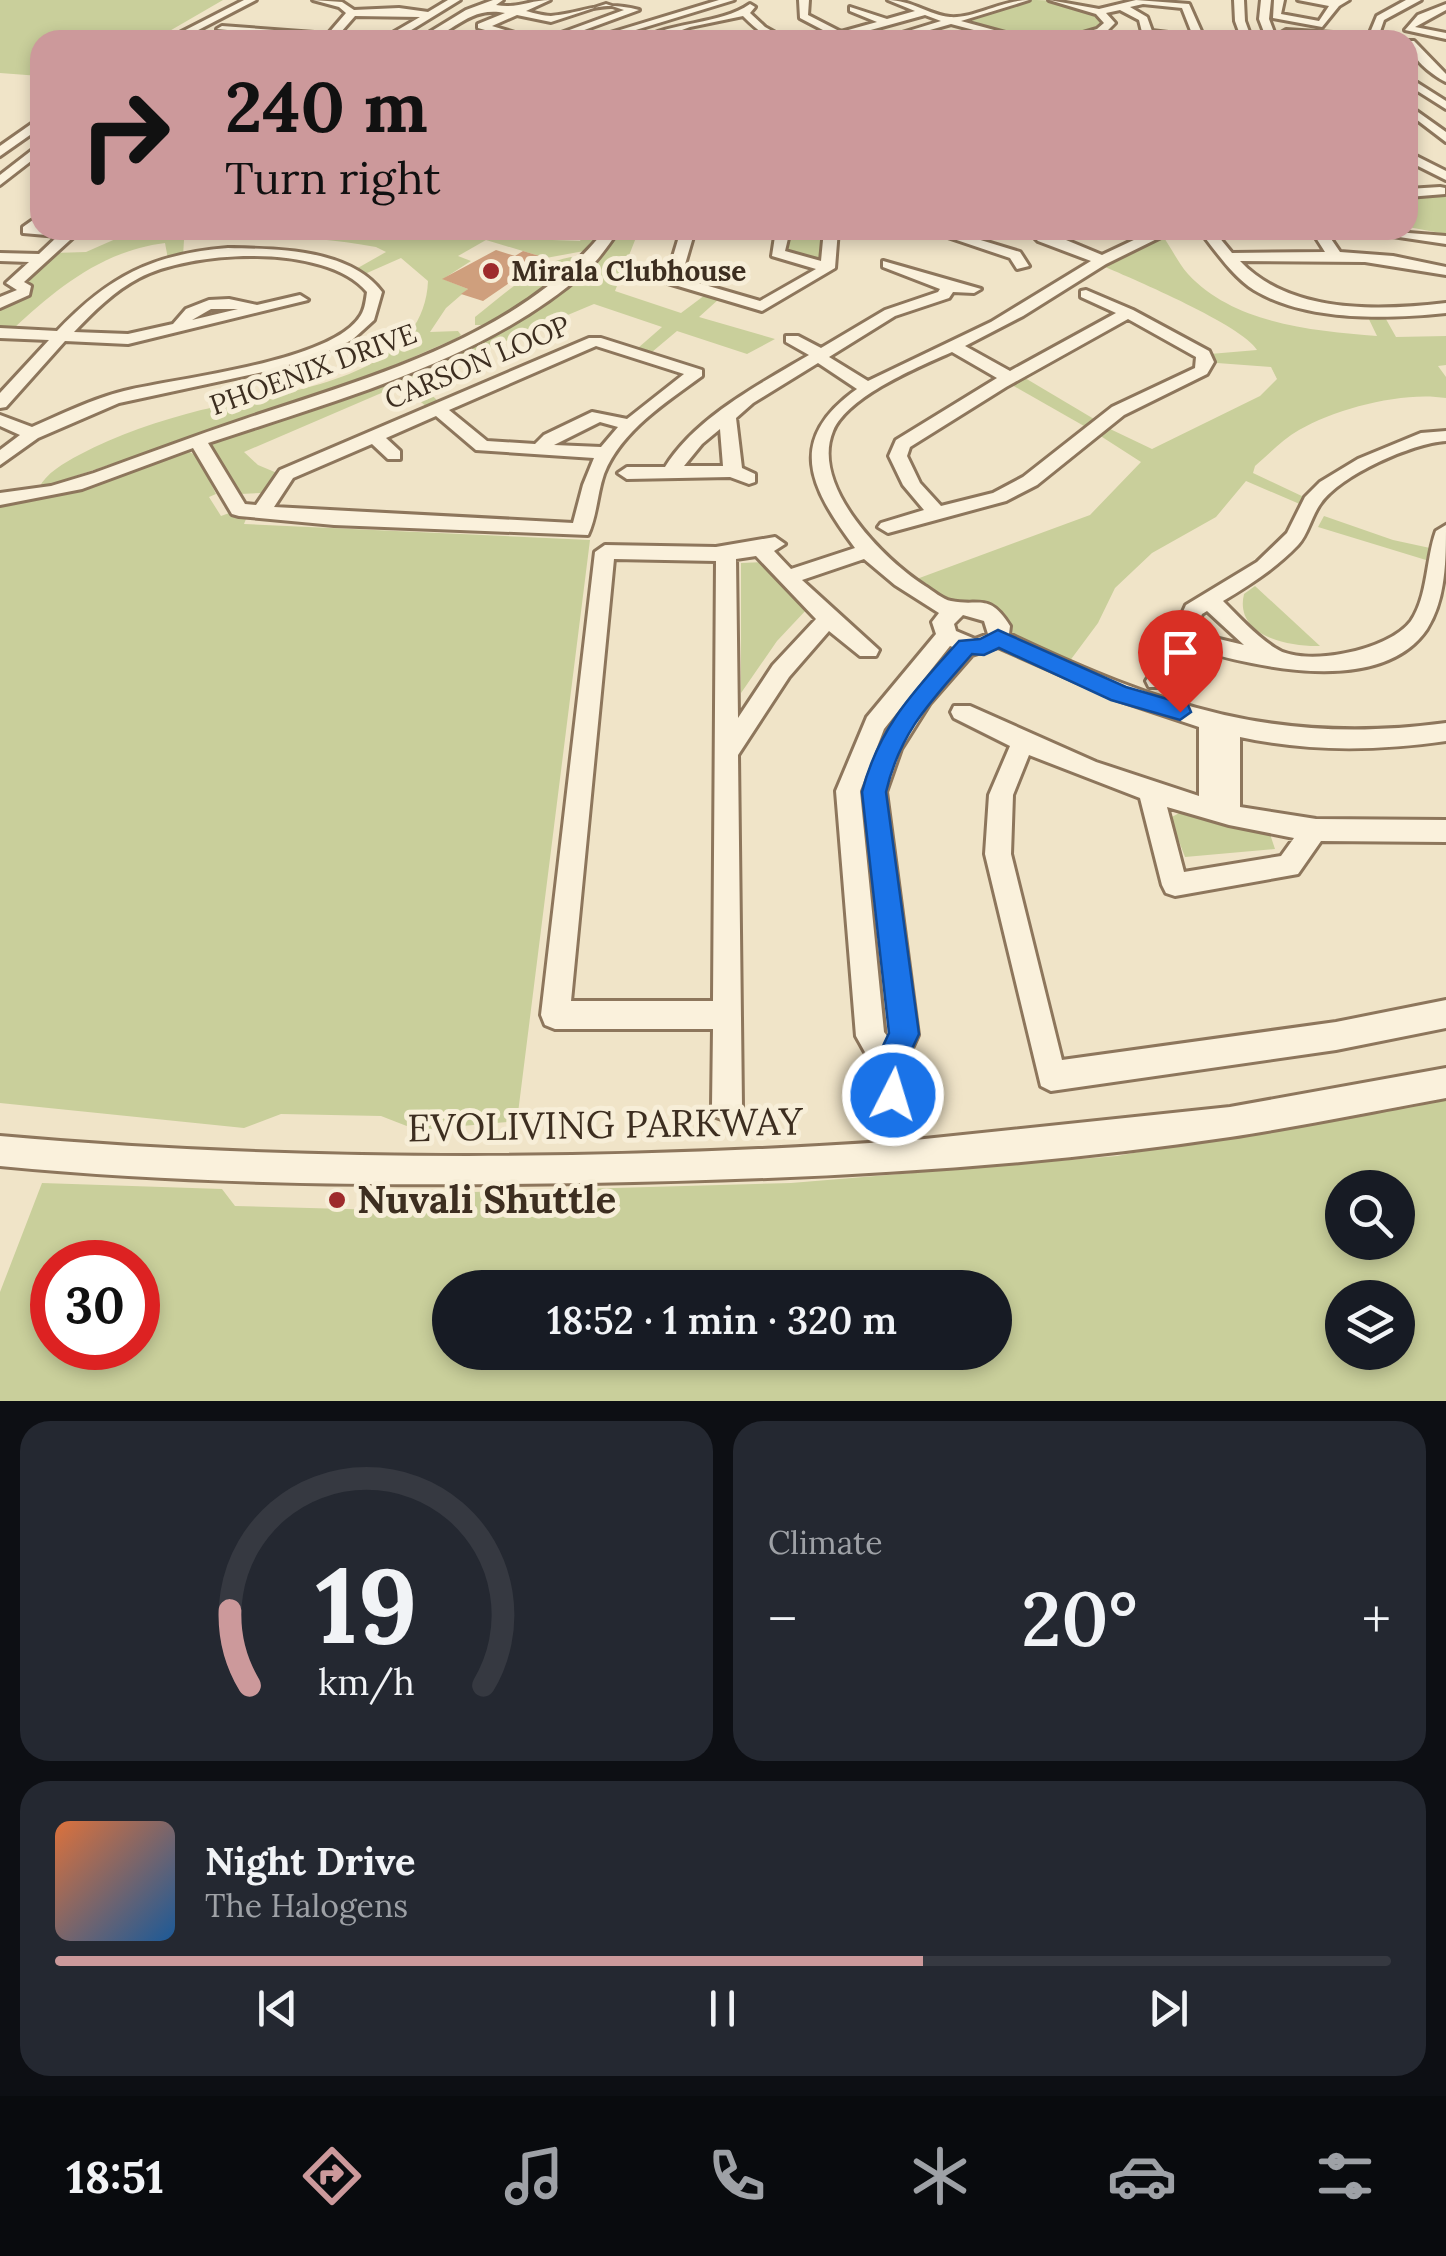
<!DOCTYPE html>
<html lang="en">
<head>
<meta charset="utf-8">
<style>
	:root { --surface:#171b24; --page:#242831; --text:#f1f3f6; --muted:#9ea1a6; --line:#363941; --accent:#cc999b }
	body { margin:0; font-family:Lora,serif; background:var(--page); color:var(--text); height:100vh; display:flex; flex-direction:column; font-size:38px; white-space:nowrap }
	* { box-sizing:border-box; margin:0 }
	p { font-size:32px; color:var(--muted) }
	.icon { flex:none; width:55px; height:55px; fill:none; stroke:currentColor; stroke-width:2; stroke-linecap:round; stroke-linejoin:round }
	.map { position:relative; height:1401px; overflow:hidden }
	.drawer { display:flex; flex-direction:column; gap:20px; padding:20px; background:#0d0f14; flex:1 }
	.drawer>* { flex:none }
	.guide { position:absolute; left:30px; top:30px; width:1388px; height:210px; border-radius:30px; box-shadow:0 5px 15px #0003; background:#cc999b; color:#111; overflow:hidden }
	.buttons { position:absolute; left:1325px; top:1170px; display:grid; gap:20px }
	.buttons a { display:grid; place-items:center; width:90px; height:90px; border-radius:50%; background:var(--surface); box-shadow:0 5px 15px #0003; font-size:50px }
	.speed { position:absolute; left:30px; top:1240px; display:flex; gap:20px; font-size:50px; font-weight:700; text-align:center }
	.speed>* { display:grid; place-content:center; width:130px; height:130px; border-radius:50%; background:var(--surface); box-shadow:0 5px 15px #0003; line-height:1 }
	.speed .limit { border:15px solid #d22; background:#fff; color:#111 }
	.pin { position:absolute; display:grid; place-items:center; width:85px; height:85px; color:#fff; margin:-102px -42px; border-radius:50% 50% 50% 0; rotate:-45deg; box-shadow:0 0 10px #0007 }
	.pin .icon { rotate:45deg }
	.me { position:absolute; width:110px; margin:-55px; rotate:5deg; stroke-linejoin:round; filter:drop-shadow(0 0 8px #0008) }
	.turn { display:flex; align-items:center; gap:35px; height:210px; padding:0 30px; font-size:45px }
	.turn .icon { width:130px; height:130px; stroke-width:2.5 }
	.turn b { display:block; font-size:70px; line-height:85px }
	.big { font-size:75px; font-weight:600; line-height:1.1 }
	.drawer .widget { flex:1; display:flex; flex-direction:column; justify-content:center; gap:15px; min-width:0; padding:0 35px; border-radius:30px; background:var(--page) }
	.drawer .dial { align-items:center; gap:0 }
	.dial svg { height:260px; overflow:visible; fill:none; stroke:var(--line); stroke-width:7; stroke-linecap:round; text-anchor:middle }
	.dial text { fill:var(--text); stroke:none }
	.song { display:flex; align-items:center; gap:30px }
	.cover { width:120px; height:120px; border-radius:15px; background:linear-gradient(135deg,hsl(20 70% 55%),hsl(210 70% 35%)) }
	.played { height:10px; border-radius:5px; background:linear-gradient(90deg,var(--accent) 65%,var(--line) 65%) }
	.keys { display:flex; justify-content:space-around; direction:ltr }
	.heat { display:flex; justify-content:space-between; align-items:center; font-size:55px; direction:ltr }
	.drawer .tiles { flex:1; display:grid; gap:20px; grid-template-columns:1fr 1fr }
	.widget:last-child { grid-column:span 2 }
	.trip { position:absolute; left:432px; top:1270px; width:580px; height:100px; border-radius:50px; background:var(--surface); box-shadow:0 5px 15px #0003; font-weight:600; line-height:100px; text-align:center }
	.tabs { display:flex; height:160px; justify-content:space-around; align-items:center; background:#090b0e; color:var(--muted) }
	.tabs .icon { width:70px; height:70px }
	.tabs .current { color:var(--accent) }
	.tabs b { font-size:45px; color:var(--text) }
	.map>svg:first-child { display:block }
</style>
</head>
<body>
<div class="map">
<svg width="1446" height="1401" viewBox="0 0 1446 1401">
	<rect width="100%" height="100%" fill="#f0e4c8"/>
	<!-- green -->
	<g fill="#c9cf9b" fill-rule="evenodd">
		<polygon points="0,0 223,0 154,40 40,40 40,76 0,73"/>
		<path d="M1032,0C1057,0 1090,5 1108,23C1070,56 1003,34 960,21Z"/>
		<polygon points="1408,196 1446,196 1446,234 1408,227"/>
		<path d="M136,230H484L524,239L580,241L586,230H607L595,249L546,258L486,240L458,256L471,261L443,279L468,289L446,308L430,332L458,331L461,335L457,338L344,387L39,488C46,473 64,463 79,455C118,434 159,421 201,410C277,392 424,383 428,281L401,258L367,273L356,269L386,252L376,247C311,235 250,234 184,240L183,256L168,259L165,243C102,251 57,288 12,330L0,329V306L29,293L32,288L25,279L53,253L86,252Z"/>
		<polygon points="619,230 639,230 615,291 681,313 705,295 719,299 699,317 775,339 747,354 677,331 652,352 638,348 662,327 594,304 415,379 439,402 427,407 400,385 244,452 258,465 277,473 261,493 240,494 211,446 214,442 383,382 536,308 575,283 595,265"/>
		<polygon points="788,230 828,230 823,262 784,252"/>
		<path d="M1162,235C1171,247 1178,263 1188,274C1234,324 1314,331 1377,336L1365,311L1382,312L1396,337L1446,336V365L1438,366L1446,377V398C1404,391 1337,408 1299,430C1283,439 1269,454 1255,466L1253,473L1306,498L1302,505L1246,481L1216,517L1152,553L1115,588L1098,623L1069,662L1008,637L1004,614C979,594 975,607 950,602C939,600 924,586 914,580L1090,515L1141,462L1099,435L1108,428L1152,449L1260,396L1277,379L1271,367L1217,363L1210,354L1257,350C1242,325 1135,280 1103,266Z"/>
		<path d="M571,257L581,260C556,280 506,327 475,325V317C502,296 538,262 571,257Z"/>
		<polygon points="1025,378 1094,419 1084,426 1012,385"/>
		<polygon points="186,450 197,456 216,494 209,497 221,516 232,512 246,519 244,524 590,540 517,1121 417,1130 381,1116 281,1114 244,1128 0,1103 0,504 43,499"/>
		<polygon points="1324,516 1393,540 1430,548 1426,560 1318,527"/>
		<polygon points="764,562 808,608 777,641 741,693 741,563"/>
		<path d="M1255,586L1320,646C1288,647 1234,636 1244,594Z"/>
		<polygon points="1183,811 1269,831 1275,849 1185,857 1170,818"/>
		<path d="M1446,1095V1401H0V1292L42,1183L222,1189L235,1206L383,1210L400,1194L791,1183L1117,1156ZM1342,1188H1398V1242H1342ZM52,1262H138V1348H52ZM450,1288H995V1352H450ZM1342,1298H1398V1352H1342Z"/>
	</g>
	<!-- building -->
	<polygon fill="#cf9f7d" points="496,250 515,256 523,251 546,258 483,301 461,294 468,289 442,279"/>
	<g fill="none" stroke-linecap="round" stroke-linejoin="round">
		<defs>
			<g id="minor">
				<polygon points="244,0 256,0 179,40 166,40"/>
				<polygon points="313,0 342,2 354,10 399,8 428,12 448,0 460,0 395,40 365,40 389,35 420,17 355,16 334,40 217,29 222,26 328,34 346,13 339,7"/>
				<path d="M493,0H503L496,5C517,9 530,0 550,0L526,11C534,13 544,16 551,16C589,12 599,0 639,10L557,40H542L624,10L606,4L551,22L517,15L492,26L538,40H521L478,28V24L505,13C464,5 452,40 417,40L466,10Z"/>
				<polygon points="719,0 734,0 603,40 587,40"/>
				<path d="M799,0H809L808,15L841,32L877,22L850,11V7L887,19L915,11L888,0C911,0 929,15 950,17C973,19 1003,0 1029,0L961,21L1031,40H1012L951,24L895,40H879L941,21L925,15L849,36L852,40H842L800,18Z"/>
				<path d="M1049,0L1099,9L1136,0L1189,4L1205,40L1149,36L1132,40L1142,32L1139,20L1120,10L1106,13L1115,23L1105,33L1059,40L1097,29L1104,23L1096,14ZM1143,4L1182,8L1193,36L1152,31L1147,17L1130,7Z"/>
				<polygon points="1234,0 1244,0 1245,21 1252,40 1242,40 1235,21"/>
				<polygon points="1261,0 1271,0 1269,19 1277,40 1267,40 1259,19"/>
				<polygon points="1274,0 1284,0 1281,14 1319,21 1329,6 1298,0 1349,0 1339,6 1322,27 1273,18"/>
				<polygon points="1406,0 1421,0 1384,20 1377,40 1367,40 1377,16"/>
				<path d="M750,4L755,7L750,13L765,27L788,40C768,40 757,30 743,16L690,27L655,40H640C673,21 720,25 750,4Z"/>
				<polygon points="1446,4 1446,10 1415,27 1446,33 1446,39 1405,30 1418,15"/>
				<polygon points="1286,30 1333,33 1338,36 1337,40 1293,36 1294,40 1284,40 1281,33"/>
				<polygon points="725,33 729,38 712,40"/>
				<path d="M1408,41H1414L1446,74V82C1430,74 1411,58 1408,41Z"/>
				<polygon points="1408,77 1446,101 1446,109 1408,85"/>
				<polygon points="1408,105 1446,132 1446,142 1408,113"/>
				<polygon points="40,118 40,128 0,156 0,146"/>
				<polygon points="40,144 40,154 0,185 0,175"/>
				<polygon points="1408,152 1446,171 1446,180 1408,161"/>
				<polygon points="1440,187 1445,188 1445,194 1408,197 1408,189"/>
				<polygon points="40,215 40,230 81,230 24,282 31,286 29,295 0,308 0,297 17,290 6,283 29,262 0,261 0,253 39,254 58,236 23,233 23,227"/>
				<path d="M605,230H619C609,244 598,261 585,272C485,361 333,401 208,443L245,504L256,505L280,470L589,338H601L702,370V376C665,403 621,431 604,474C597,494 597,516 588,535L334,525L239,516L232,514L193,448L82,489L0,505V493L51,486L94,473C144,455 194,436 245,419C370,377 520,337 605,230ZM596,346L684,374L627,419L592,412L544,435L535,444L487,441L449,410ZM436,416L476,450L594,458L583,485L573,523L274,507L293,478L372,444L388,459H400V451L386,438ZM600,422L618,427L601,447L554,445Z"/>
				<polygon points="681,230 695,230 681,278 760,301 816,269 772,256 776,230 790,230 785,251 821,261 824,230 838,230 835,268 762,311 668,283 666,280"/>
				<polygon points="927,230 948,230 1020,252 1029,266 1017,269 1010,258"/>
				<path d="M1027,230H1042L1102,255L1155,230H1175L1106,264L1023,316L965,346L1010,371L1116,313L1081,297V291L1086,290L1133,310L1209,351L1214,362L1207,374L1124,415L1037,485L1006,501L888,533L878,527L881,523L924,510L903,485L889,456L896,440L997,378L952,352C918,367 848,396 833,431C810,486 884,560 925,586C932,590 943,600 951,601C979,607 989,592 1010,626L1009,634C1161,706 1276,746 1446,723V741C1376,751 1309,752 1240,737V807L1316,819L1446,820V842L1321,841L1298,874L1175,896L1166,893L1162,885L1140,798L1029,755L1013,795L1011,854L1062,1060L1336,1022L1446,1000V1028L1336,1050L1051,1091L1041,1086L985,854L989,795L1010,746L954,718L951,712L954,706H970L1096,762L1199,796V727L1118,700L998,647L972,655L930,703L901,749L886,792L918,1035L904,1066L915,1140L1230,1107L1446,1068V1098C1374,1111 1302,1126 1230,1137C1018,1169 804,1179 589,1183C392,1186 196,1185 0,1166V1136C289,1162 596,1161 885,1142L875,1070L856,1036L836,791L867,717L936,634L932,622L939,613L895,585L864,559L802,580L879,650L876,656H860L829,631L789,677L738,755L742,1106L738,1117L727,1121L716,1117L712,1106L713,1029H555L545,1025L541,1015L595,552L605,545L716,547L775,537L785,544L774,551L791,569L855,548C809,486 786,440 857,389L818,363L753,403L736,418L742,468L755,474V482L749,484L730,477L627,479L618,473L627,467H665C696,417 760,384 809,355L786,342V336H798L821,348L885,310L938,292L940,289L883,267V261L981,289L974,293L953,292L949,298L895,316L829,357L868,381L991,322L1091,261L1038,241ZM1128,319L1196,357L1195,368L1112,407L1023,477L993,493L941,506L920,483L907,456L910,447L1006,387ZM720,429L723,466H684L702,444ZM756,556L816,619L773,665L738,718L736,559ZM614,559L716,561L713,1001H571ZM963,615L984,621L988,634L975,639L956,631L954,624ZM950,646L953,647L891,724L862,792L888,1037L884,1032L860,791L884,729ZM1167,807L1229,825L1294,838L1281,856L1184,872Z"/>
				<path d="M1311,230H1325L1340,252L1393,256L1446,267V275L1365,262L1240,261C1290,314 1378,311 1446,303V313C1387,319 1307,322 1254,290C1235,278 1220,257 1206,239L1218,236L1232,253L1325,252Z"/>
				<polygon points="1372,230 1446,236 1446,244 1379,234"/>
				<path d="M228,248C278,249 350,249 382,292L374,320L352,340L318,356L272,370L119,403L38,438L0,465V450L20,435L0,426V415L32,427C62,414 92,399 124,391C177,378 334,362 361,315C365,309 366,299 367,292C326,243 192,250 139,278C114,291 93,312 74,332L128,334L173,324L186,309L209,300L229,299L257,305L300,295L308,300L128,344L65,341L6,407L0,408V393L49,340L0,338V328L57,331C109,276 153,254 228,248ZM211,309H238L192,320Z"/>
				<path d="M1446,431V441C1412,443 1341,475 1321,503C1311,516 1309,533 1298,545C1275,569 1251,584 1223,601C1239,617 1256,636 1275,648C1303,668 1389,651 1411,621C1428,596 1426,558 1436,531L1446,525C1446,559 1446,599 1427,629C1381,697 1254,667 1189,647L1165,687H1149L1146,681L1166,650L1186,605L1257,562L1287,533L1305,497L1320,482L1358,459L1421,433ZM1207,611L1244,645L1194,633L1202,614Z"/>
			</g>
		</defs>
		<!-- minor casing -->
		<use href="#minor" stroke="#8d765c" stroke-width="6"/>
		<!-- minor -->
		<use href="#minor" fill="#faf1dc" fill-rule="evenodd"/>
	</g>
	<!-- route -->
	<path fill="#1a73e8" stroke="#114b97" stroke-width="2.5" d="M998,630L1126,687L1188,705L1191,712L1180,720L1111,700L999,648L984,655L972,654C932,700 900,731 886,792L919,1034L904,1066L908,1095L904,1105L893,1110L883,1105L874,1065L889,1033L862,792C879,726 915,690 959,641L980,639Z"/>
	<!-- markers -->
	<g fill="#9e2a2b" stroke="#f7eed8" stroke-width="4">
		<circle cx="491" cy="271" r="10"/>
		<circle cx="337" cy="1200" r="10"/>
	</g>
	<g text-anchor="middle" stroke-width="10" stroke-linejoin="round" paint-order="stroke">
		<!-- far-poi labels -->
		<g font-size="28" font-weight="bold" fill="#3d2e20" stroke="#f7eed8" text-anchor="start">
			<text x="511" y="281">Mirala Clubhouse</text>
		</g>
		<!-- far-street labels -->
		<g font-size="28" fill="#3d2e20" stroke="#f7eed8">
			<text transform="translate(477 362) rotate(-23)" y="10">CARSON LOOP</text>
			<text transform="translate(313 369) rotate(-20)" y="10">PHOENIX DRIVE</text>
		</g>
		<!-- near-street labels -->
		<g font-size="38" fill="#3d2e20" stroke="#f7eed8">
			<text transform="translate(605 1125) rotate(-1)" y="13">EVOLIVING PARKWAY</text>
		</g>
		<!-- near-poi labels -->
		<g font-size="38" font-weight="bold" fill="#3d2e20" stroke="#f7eed8" text-anchor="start">
			<text x="357" y="1213">Nuvali Shuttle</text>
		</g>
	</g>
</svg>
<div class="buttons">
<a><svg class="icon" aria-label="search" viewBox="0 0 24 24"><circle cx="10" cy="10" r="6"/><path d="M15 15l6 6"/></svg></a>
<a><svg class="icon" aria-label="layers" viewBox="0 0 24 24"><path d="M12 4l9 5-9 5-9-5zM3 14l9 5 9-5"/></svg></a>
</div>
<div class="speed"><div class="limit">30</div></div>
<div class="pin" style="left:1180px;top:712px;background:#d93025"><svg class="icon" aria-label="arrive" viewBox="0 0 24 24"><path d="M6 21V4h12l-3 4 3 4H6"/></svg></div>
<svg class="me" style="left:893px;top:1095px" viewBox="-20 -20 40 40"><circle r="17" fill="#1a73e8" stroke="#fff" stroke-width="3"/><path d="M0-11L8 9 0 5-8 9z" fill="#fff"/></svg>
<div class="trip">18:52 · 1 min · 320 m</div>
<div class="guide">
<div class="turn"><svg class="icon" aria-label="right" viewBox="0 0 24 24"><path d="M7 20v-9h11M14 6l5 5-5 5"/></svg><div><b>240 m</b>Turn right</div></div>
</div>
</div>
<section class="drawer">
<div class="tiles">
<div class="widget dial"><svg viewBox="0 0 100 80">
<path d="M14 69A42 42 0 1 1 86 69"/>
<path d="M14 69A42 42 0 0 1 8 46" stroke="#cc999b"/>
<text x="50" y="56" font-size="32" font-weight="700">19</text>
<text x="50" y="72" font-size="11">km/h</text>
</svg></div>
<div class="widget"><p>Climate</p>
<div class="heat"><a>−</a><b class="big">20°</b><a>+</a></div>
</div>
<div class="widget">
<div class="song"><i class="cover"></i><div><b>Night Drive</b><p>The Halogens</p></div></div>
<div class="played"></div>
<div class="keys"><svg class="icon" aria-label="previous" viewBox="0 0 24 24"><path d="M18 5L8 12l10 7zM5 5v14"/></svg><svg class="icon" aria-label="pause" viewBox="0 0 24 24"><path d="M8 5v14M16 5v14"/></svg><svg class="icon" aria-label="next" viewBox="0 0 24 24"><path d="M6 5l10 7-10 7zM19 5v14"/></svg></div>
</div>
</div>
</section>
<nav class="tabs">
<b>18:51</b>
<svg class="icon current" aria-label="directions" viewBox="0 0 24 24"><path d="M12 3l9 9-9 9-9-9zM9 14v-3h6M13 9l2 2-2 2"/></svg>
<svg class="icon" aria-label="music" viewBox="0 0 24 24"><path d="M9 18V5l10-2v13"/><circle cx="6" cy="18" r="3"/><circle cx="16" cy="16" r="3"/></svg>
<svg class="icon" aria-label="phone" viewBox="0 0 24 24"><path d="M5 4h4l2 5-3 2q2 4 5 5l2-3 5 2v4C11 20 4 13 5 4z"/></svg>
<svg class="icon" aria-label="climate" viewBox="0 0 24 24"><path d="M12 3v18M4 7l16 10M4 17L20 7"/></svg>
<svg class="icon" aria-label="car" viewBox="0 0 24 24"><path d="M5 17H2v-5l4-1 3-4h7l3 4 3 1v5h-3M9 17h6M6 11h13"/><circle cx="7" cy="17" r="2"/><circle cx="17" cy="17" r="2"/></svg>
<svg class="icon" aria-label="filters" viewBox="0 0 24 24"><path d="M4 7h16M4 17h16"/><circle cx="9" cy="7" r="2"/><circle cx="15" cy="17" r="2"/></svg>
</nav>
</body>
</html>
